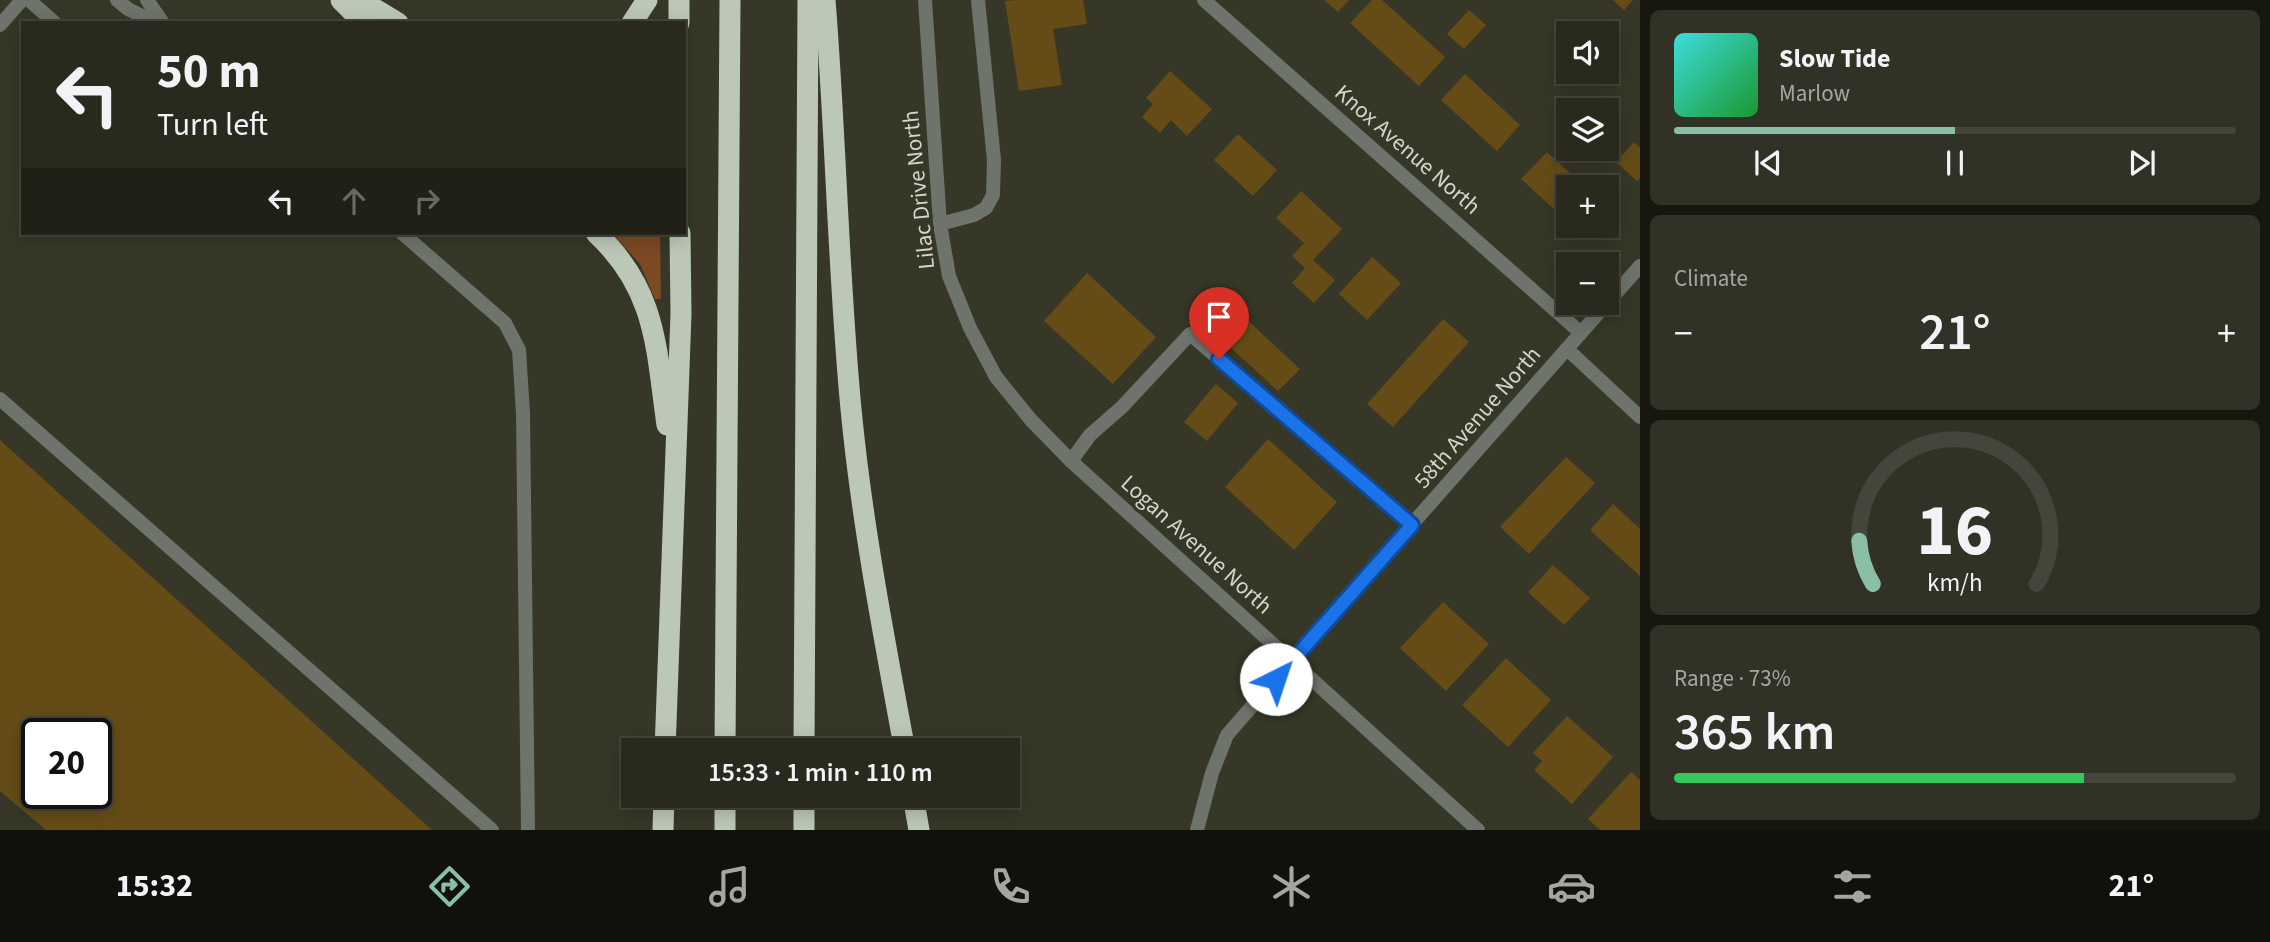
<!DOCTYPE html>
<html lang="en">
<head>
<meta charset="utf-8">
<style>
	:root { --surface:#29291d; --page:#313126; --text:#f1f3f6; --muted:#a5a6a4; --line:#45453b; --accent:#8abfa5 }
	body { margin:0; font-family:"Source Sans 3",sans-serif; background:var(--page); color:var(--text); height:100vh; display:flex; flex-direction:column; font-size:26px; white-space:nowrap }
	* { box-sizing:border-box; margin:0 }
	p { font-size:23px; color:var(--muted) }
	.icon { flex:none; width:38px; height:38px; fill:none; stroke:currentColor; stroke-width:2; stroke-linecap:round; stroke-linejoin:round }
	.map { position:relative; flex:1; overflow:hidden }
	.side { display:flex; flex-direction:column; gap:10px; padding:10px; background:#171710; width:630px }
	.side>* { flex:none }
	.banner { position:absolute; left:21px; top:21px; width:665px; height:214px; border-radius:0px; box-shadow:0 4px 18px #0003,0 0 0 2px var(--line); background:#29291d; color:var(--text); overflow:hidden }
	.controls { position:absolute; left:1556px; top:21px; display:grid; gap:14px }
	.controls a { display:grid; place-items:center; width:63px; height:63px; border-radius:0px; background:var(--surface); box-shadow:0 4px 18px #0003,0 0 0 2px var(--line); font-size:35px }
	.speed { position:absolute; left:21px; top:718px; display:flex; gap:14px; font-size:35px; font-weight:700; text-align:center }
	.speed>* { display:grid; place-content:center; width:91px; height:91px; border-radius:50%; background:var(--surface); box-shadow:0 4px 18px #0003,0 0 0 2px var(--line); line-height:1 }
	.speed .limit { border:4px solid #111; border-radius:10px; background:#fff; color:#111 }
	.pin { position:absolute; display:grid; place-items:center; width:60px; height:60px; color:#fff; margin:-72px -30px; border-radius:50% 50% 50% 0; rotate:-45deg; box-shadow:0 0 7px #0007 }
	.pin .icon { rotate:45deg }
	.me { position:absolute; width:77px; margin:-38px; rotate:41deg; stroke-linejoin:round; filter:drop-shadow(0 0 5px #0008) }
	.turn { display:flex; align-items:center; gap:24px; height:147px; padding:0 21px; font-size:32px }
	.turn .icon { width:91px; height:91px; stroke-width:2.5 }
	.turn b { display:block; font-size:49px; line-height:60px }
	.lanes { display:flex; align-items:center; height:66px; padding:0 21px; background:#0003; justify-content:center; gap:35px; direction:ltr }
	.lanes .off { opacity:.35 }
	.big { font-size:52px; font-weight:600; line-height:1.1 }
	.side .tile { flex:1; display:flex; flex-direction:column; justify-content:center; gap:10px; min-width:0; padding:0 24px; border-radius:10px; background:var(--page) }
	.side .dial { align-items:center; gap:0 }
	.dial svg { height:182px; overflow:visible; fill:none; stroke:var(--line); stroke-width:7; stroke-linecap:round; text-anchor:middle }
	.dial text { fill:var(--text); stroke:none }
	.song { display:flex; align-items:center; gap:21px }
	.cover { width:84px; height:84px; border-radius:10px; background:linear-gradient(135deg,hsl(180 70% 55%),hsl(130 70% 35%)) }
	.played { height:7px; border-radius:4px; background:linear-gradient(90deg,var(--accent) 50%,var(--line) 50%) }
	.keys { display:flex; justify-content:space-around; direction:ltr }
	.heat { display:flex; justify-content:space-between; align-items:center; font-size:38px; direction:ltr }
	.charge { height:10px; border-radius:5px; background:linear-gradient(90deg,#34c759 73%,var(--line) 0) }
	.trip { position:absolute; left:621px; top:738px; width:399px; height:70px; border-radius:0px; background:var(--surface); box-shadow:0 4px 18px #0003,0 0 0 2px var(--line); font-weight:600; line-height:70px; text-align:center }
	.tabs { display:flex; height:112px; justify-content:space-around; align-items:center; background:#10100c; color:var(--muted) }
	.tabs .icon { width:49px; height:49px }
	.tabs .current { color:var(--accent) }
	.tabs b { font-size:32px; color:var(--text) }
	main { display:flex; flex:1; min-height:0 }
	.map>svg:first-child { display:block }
</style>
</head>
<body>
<main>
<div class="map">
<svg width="1640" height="830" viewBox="0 0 1640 830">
	<rect width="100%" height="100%" fill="#373727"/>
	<!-- green -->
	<polygon fill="#7c4923" points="612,233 660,233 661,299 655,299 640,264"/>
	<!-- building -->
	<g fill="#654c17" fill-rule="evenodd">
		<polygon points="1016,0 1083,0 1087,24 1053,29 1062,85 1019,91 1005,1"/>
		<polygon points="1324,0 1349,0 1338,12"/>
		<polygon points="1372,0 1382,0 1445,57 1419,86 1350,23"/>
		<polygon points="1613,0 1633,0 1624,10"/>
		<polygon points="1469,10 1486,25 1464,49 1447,34"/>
		<polygon points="1170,71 1212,109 1187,136 1171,120 1160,133 1142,117 1153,104 1146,98"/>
		<polygon points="1465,74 1520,125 1497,151 1441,100"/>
		<polygon points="1238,134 1277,170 1253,196 1214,160"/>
		<polygon points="1634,142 1640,148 1640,178 1637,181 1616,162"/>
		<polygon points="1547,152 1583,185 1580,187 1568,187 1568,200 1557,212 1521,179"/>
		<polygon points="1301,191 1342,229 1313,260 1335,280 1314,303 1292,283 1305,268 1292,256 1304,243 1276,218"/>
		<polygon points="1372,257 1401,283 1367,320 1339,294"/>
		<polygon points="1087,273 1156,337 1113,384 1044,321"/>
		<polygon points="1227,301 1300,369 1278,391 1205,324"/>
		<polygon points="1443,319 1469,342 1393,427 1367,404"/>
		<polygon points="1216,384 1238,403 1207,441 1184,422"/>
		<polygon points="1268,439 1337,502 1294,550 1225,487"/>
		<path d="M0,440L432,830H46L0,791ZM37,733H96V793H37Z"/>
		<polygon points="1566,457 1595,483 1529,554 1500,527"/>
		<polygon points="1613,504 1640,529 1640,576 1590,530"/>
		<polygon points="1553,565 1590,598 1564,625 1528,592"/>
		<polygon points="1443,602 1489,644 1446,691 1400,648"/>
		<polygon points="1506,658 1551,700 1508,747 1462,705"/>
		<polygon points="1567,716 1613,757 1572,804 1534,770 1542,761 1533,753"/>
		<polygon points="1631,772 1640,780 1640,830 1600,830 1588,819"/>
	</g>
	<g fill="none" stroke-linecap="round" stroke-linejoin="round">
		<!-- service -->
		<g stroke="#6e736c" stroke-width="14">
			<polyline points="29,0 55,23"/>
			<polyline points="117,0 128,9 156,23"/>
			<polyline points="147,0 163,23"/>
			<polyline points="0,25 22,0"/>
			<polyline points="940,224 974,215 986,208 993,195 994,160 978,0"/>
			<polyline points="402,233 505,323 519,350 523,413 528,830"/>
			<polyline points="0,399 492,830"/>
			<polyline points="1071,461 1090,435 1122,407 1190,334 1412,525"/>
			<polyline points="1197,830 1212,773 1227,735 1292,660"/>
		</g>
		<!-- minor -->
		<g stroke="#6e736c" stroke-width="14">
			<polyline points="925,0 940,224 949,276 970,328 996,377 1031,420 1071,461 1478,830"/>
			<polyline points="1204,0 1581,333"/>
			<polyline points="1567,349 1640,417"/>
			<polyline points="1292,660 1640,266"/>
		</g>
		<!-- motorway -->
		<g stroke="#bbc7b7" stroke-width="21">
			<polyline points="341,0 364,23"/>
			<polyline points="360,0 398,23"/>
			<polyline points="679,0 679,23"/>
			<path d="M825,0C836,136 838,273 851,409C862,524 884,637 905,751"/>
			<polyline points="632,23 647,0"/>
			<path d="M596,233C657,290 656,348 667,425"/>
			<polyline points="665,751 681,314 680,233"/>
			<polyline points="725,751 730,0"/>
			<polyline points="804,751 808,0"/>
			<polyline points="913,796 919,830"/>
			<polyline points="663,830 664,796"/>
			<polyline points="725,830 725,796"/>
			<polyline points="804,830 804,796"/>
		</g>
	</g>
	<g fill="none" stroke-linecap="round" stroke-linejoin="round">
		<defs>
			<polyline id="route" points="1219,359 1412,525 1276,679"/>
		</defs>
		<!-- route casing -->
		<use href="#route" stroke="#114b97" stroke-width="18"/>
		<!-- route -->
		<use href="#route" stroke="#1a73e8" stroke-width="12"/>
	</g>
	<g text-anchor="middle" stroke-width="7" stroke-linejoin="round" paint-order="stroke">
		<!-- street labels -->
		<g font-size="23" fill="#d4d5cb" stroke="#373727">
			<text transform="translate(1408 149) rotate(41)" y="8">Knox Avenue North</text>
			<text transform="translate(918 190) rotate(-96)" y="8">Lilac Drive North</text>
			<text transform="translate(1477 417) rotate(-49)" y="8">58th Avenue North</text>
			<text transform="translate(1197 544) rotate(42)" y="8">Logan Avenue North</text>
		</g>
	</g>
</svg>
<div class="controls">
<a><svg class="icon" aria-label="sound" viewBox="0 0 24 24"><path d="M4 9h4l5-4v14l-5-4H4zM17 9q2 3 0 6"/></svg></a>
<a><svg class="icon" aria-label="layers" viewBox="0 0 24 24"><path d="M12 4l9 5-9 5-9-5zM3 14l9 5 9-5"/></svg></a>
<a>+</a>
<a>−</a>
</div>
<div class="speed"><div class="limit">20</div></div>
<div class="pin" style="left:1219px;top:359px;background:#d93025"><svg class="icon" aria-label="arrive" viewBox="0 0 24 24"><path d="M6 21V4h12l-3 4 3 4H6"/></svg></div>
<svg class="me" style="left:1276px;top:679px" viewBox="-20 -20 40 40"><circle r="19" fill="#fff"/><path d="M0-13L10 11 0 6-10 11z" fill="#1a73e8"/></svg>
<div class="trip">15:33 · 1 min · 110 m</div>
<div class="banner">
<div class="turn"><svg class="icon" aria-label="left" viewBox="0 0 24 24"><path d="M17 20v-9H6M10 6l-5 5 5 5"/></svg><div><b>50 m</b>Turn left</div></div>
<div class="lanes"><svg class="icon" aria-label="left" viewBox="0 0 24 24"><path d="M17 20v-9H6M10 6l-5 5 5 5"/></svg><svg class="icon off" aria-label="ahead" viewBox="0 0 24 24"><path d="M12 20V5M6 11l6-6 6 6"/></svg><svg class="icon off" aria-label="right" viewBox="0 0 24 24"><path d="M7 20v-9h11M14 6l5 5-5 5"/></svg></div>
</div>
</div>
<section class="side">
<div class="tile">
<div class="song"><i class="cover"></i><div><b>Slow Tide</b><p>Marlow</p></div></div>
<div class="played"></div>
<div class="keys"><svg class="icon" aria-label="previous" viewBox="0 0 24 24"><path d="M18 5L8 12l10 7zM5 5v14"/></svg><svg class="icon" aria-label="pause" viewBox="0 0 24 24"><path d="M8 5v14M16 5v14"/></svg><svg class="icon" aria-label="next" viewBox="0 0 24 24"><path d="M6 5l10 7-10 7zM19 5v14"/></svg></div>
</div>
<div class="tile"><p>Climate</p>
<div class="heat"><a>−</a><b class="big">21°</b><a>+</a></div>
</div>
<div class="tile dial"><svg viewBox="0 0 100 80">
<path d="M14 69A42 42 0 1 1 86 69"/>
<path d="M14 69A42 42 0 0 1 8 50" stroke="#8abfa5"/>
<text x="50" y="56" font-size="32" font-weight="700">16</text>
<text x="50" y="72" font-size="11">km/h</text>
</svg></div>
<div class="tile"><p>Range · 73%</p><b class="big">365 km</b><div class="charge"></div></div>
</section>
</main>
<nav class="tabs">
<b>15:32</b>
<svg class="icon current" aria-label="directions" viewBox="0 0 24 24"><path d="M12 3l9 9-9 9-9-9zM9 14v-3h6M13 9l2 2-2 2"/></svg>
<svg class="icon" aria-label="music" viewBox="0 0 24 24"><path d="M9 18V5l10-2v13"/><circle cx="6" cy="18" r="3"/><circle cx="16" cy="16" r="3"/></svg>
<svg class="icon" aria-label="phone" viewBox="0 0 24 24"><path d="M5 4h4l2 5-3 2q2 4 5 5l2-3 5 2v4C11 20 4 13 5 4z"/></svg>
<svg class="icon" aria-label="climate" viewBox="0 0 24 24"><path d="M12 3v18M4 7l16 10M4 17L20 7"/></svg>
<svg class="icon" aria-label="car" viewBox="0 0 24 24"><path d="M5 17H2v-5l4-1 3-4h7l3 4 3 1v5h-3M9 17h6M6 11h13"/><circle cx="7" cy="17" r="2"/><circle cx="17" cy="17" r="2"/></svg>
<svg class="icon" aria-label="filters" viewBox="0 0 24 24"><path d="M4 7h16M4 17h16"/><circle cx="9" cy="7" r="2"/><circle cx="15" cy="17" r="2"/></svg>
<b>21°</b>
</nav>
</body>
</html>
